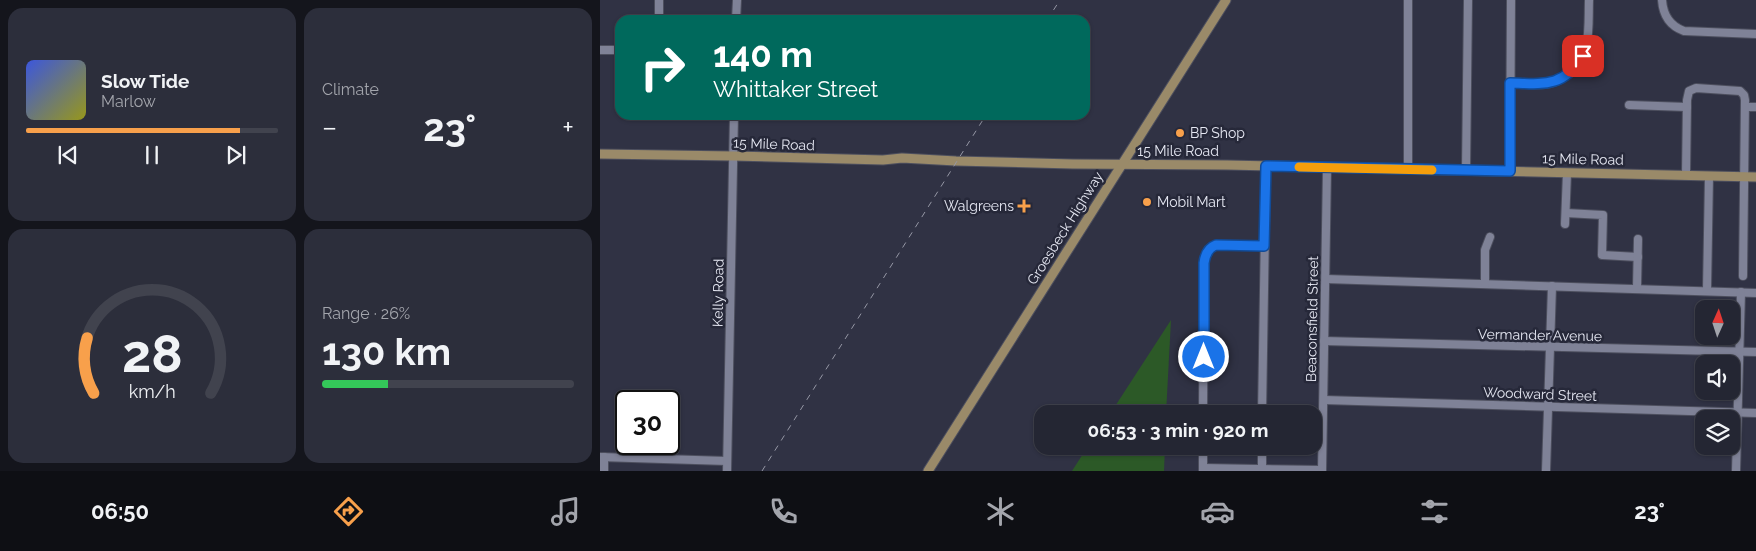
<!DOCTYPE html>
<html lang="en">
<head>
<meta charset="utf-8">
<style>
	:root { --surface:#242633; --page:#2c2e3b; --text:#f1f3f6; --muted:#a3a5ac; --line:#41434e; --accent:#f8a04b }
	body { margin:0; font-family:Raleway,sans-serif; background:var(--page); color:var(--text); height:100vh; display:flex; flex-direction:column; font-size:19px; white-space:nowrap }
	* { box-sizing:border-box; margin:0 }
	p { font-size:16px; color:var(--muted) }
	.icon { flex:none; width:28px; height:28px; fill:none; stroke:currentColor; stroke-width:2; stroke-linecap:round; stroke-linejoin:round }
	.map { position:relative; flex:1; overflow:hidden }
	.sheet { display:flex; flex-direction:column; gap:8px; padding:8px; background:#14151c; width:600px }
	.sheet>* { flex:none }
	.top-card { position:absolute; left:15px; top:15px; width:475px; height:105px; border-radius:15px; box-shadow:0 1px 4px #0004,0 0 0 1px var(--line); background:#00695c; color:#fff; overflow:hidden }
	.needle { width:32px; rotate:3deg }
	.controls { position:absolute; left:1095px; top:300px; display:grid; gap:10px }
	.controls a { display:grid; place-items:center; width:45px; height:45px; border-radius:10px; background:var(--surface); box-shadow:0 1px 4px #0004,0 0 0 1px var(--line); font-size:25px }
	.speed { position:absolute; left:15px; top:390px; display:flex; gap:10px; font-size:25px; font-weight:700; text-align:center }
	.speed>* { display:grid; place-content:center; width:65px; height:65px; border-radius:50%; background:var(--surface); box-shadow:0 1px 4px #0004,0 0 0 1px var(--line); line-height:1 }
	.speed .limit { border:2px solid #111; border-radius:8px; background:#fff; color:#111 }
	.pin { position:absolute; display:grid; place-items:center; width:42px; height:42px; color:#fff; margin:-21px; border-radius:10px; box-shadow:0 2px 8px #0006 }
	.me { position:absolute; width:55px; margin:-28px; rotate:0deg; stroke-linejoin:round; filter:drop-shadow(0 0 4px #0008) }
	.turn { display:flex; align-items:center; gap:18px; height:105px; padding:0 15px; font-size:22px }
	.turn .icon { width:65px; height:65px; stroke-width:2.5 }
	.turn b { display:block; font-size:35px; line-height:42px }
	.big { font-size:38px; font-weight:700; line-height:1.1 }
	.sheet .widget { flex:1; display:flex; flex-direction:column; justify-content:center; gap:8px; min-width:0; padding:0 18px; border-radius:15px; background:var(--page) }
	.sheet .dial { align-items:center; gap:0 }
	.dial svg { height:130px; overflow:visible; fill:none; stroke:var(--line); stroke-width:7; stroke-linecap:round; text-anchor:middle }
	.dial text { fill:var(--text); stroke:none }
	.song { display:flex; align-items:center; gap:15px }
	.cover { width:60px; height:60px; border-radius:8px; background:linear-gradient(135deg,hsl(230 70% 55%),hsl(60 70% 35%)) }
	.played { height:5px; border-radius:2px; background:linear-gradient(90deg,var(--accent) 85%,var(--line) 85%) }
	.keys { display:flex; justify-content:space-around; direction:ltr }
	.heat { display:flex; justify-content:space-between; align-items:center; font-size:28px; direction:ltr }
	.charge { height:8px; border-radius:4px; background:linear-gradient(90deg,#34c759 26%,var(--line) 0) }
	.sheet .tiles { flex:1; display:grid; gap:8px; grid-template-columns:repeat(2,1fr) }
	.trip { position:absolute; left:434px; top:405px; width:288px; height:50px; border-radius:15px; background:var(--surface); box-shadow:0 1px 4px #0004,0 0 0 1px var(--line); font-weight:700; line-height:50px; text-align:center }
	.menu { display:flex; height:80px; justify-content:space-around; align-items:center; background:#0e0f14; color:var(--muted) }
	.menu .icon { width:35px; height:35px }
	.menu .selected { color:var(--accent) }
	.menu b { font-size:22px; color:var(--text) }
	main { display:flex; flex:1; min-height:0 }
	.map>svg:first-child { display:block }
</style>
</head>
<body>
<main>
<section class="sheet">
<div class="tiles">
<div class="widget">
<div class="song"><i class="cover"></i><div><b>Slow Tide</b><p>Marlow</p></div></div>
<div class="played"></div>
<div class="keys"><svg class="icon" aria-label="previous" viewBox="0 0 24 24"><path d="M18 5L8 12l10 7zM5 5v14"/></svg><svg class="icon" aria-label="pause" viewBox="0 0 24 24"><path d="M8 5v14M16 5v14"/></svg><svg class="icon" aria-label="next" viewBox="0 0 24 24"><path d="M6 5l10 7-10 7zM19 5v14"/></svg></div>
</div>
<div class="widget"><p>Climate</p>
<div class="heat"><a>−</a><b class="big">23°</b><a>+</a></div>
</div>
<div class="widget dial"><svg viewBox="0 0 100 80">
<path d="M14 69A42 42 0 1 1 86 69"/>
<path d="M14 69A42 42 0 0 1 10 35" stroke="#f8a04b"/>
<text x="50" y="56" font-size="32" font-weight="700">28</text>
<text x="50" y="72" font-size="11">km/h</text>
</svg></div>
<div class="widget"><p>Range · 26%</p><b class="big">130 km</b><div class="charge"></div></div>
</div>
</section>
<div class="map">
<svg width="1156" height="471" viewBox="0 0 1156 471">
	<rect width="100%" height="100%" fill="#303244"/>
	<!-- green -->
	<g fill="#2c5927">
		<polygon points="571,320 566,414 510,414"/>
		<polygon points="488,446 565,446 564,471 472,471"/>
	</g>
	<g fill="none" stroke-linecap="round" stroke-linejoin="round">
		<defs>
			<g id="minor">
				<path d="M1062,0C1063,15 1070,26 1084,31L1156,34"/>
				<polyline points="59,20 59,0"/>
				<polyline points="136,20 137,0"/>
				<polyline points="0,50 20,50"/>
				<path d="M910,83C921,83 934,85 945,84C954,83 963,79 970,73C992,53 988,28 989,0"/>
				<polyline points="1029,105 1087,107"/>
				<polyline points="1145,107 1156,107"/>
				<polyline points="808,169 808,0"/>
				<polyline points="866,171 868,0"/>
				<polyline points="910,171 911,0"/>
				<polyline points="1086,175 1087,100 1089,91 1096,88 1140,91 1144,95 1145,100 1143,276"/>
				<polyline points="966,213 1003,215 1002,255 1038,257"/>
				<polyline points="965,224 967,173"/>
				<polyline points="726,279 1156,293"/>
				<polyline points="885,284 885,250 890,237"/>
				<polyline points="1037,288 1038,239"/>
				<polyline points="1107,290 1109,176"/>
				<polyline points="724,341 1156,352"/>
				<polyline points="724,400 1156,413"/>
				<path d="M603,414L604,263C605,255 608,248 616,245L664,246"/>
				<polyline points="662,414 666,166"/>
				<polyline points="0,457 127,461"/>
				<polyline points="603,468 722,470"/>
				<polyline points="4,471 4,457"/>
				<polyline points="127,471 134,115"/>
				<polyline points="603,471 603,446"/>
				<polyline points="662,471 662,446"/>
				<polyline points="722,471 727,168"/>
				<polyline points="946,471 952,286"/>
				<polyline points="1136,471 1141,292"/>
			</g>
			<g id="major">
				<polyline points="0,154 133,156 283,160 302,158 356,161 473,164 627,165 1156,177"/>
				<polyline points="328,471 626,0"/>
			</g>
		</defs>
		<!-- minor casing -->
		<use href="#minor" stroke="#4d4f5e" stroke-width="10"/>
		<!-- major casing -->
		<use href="#major" stroke="#4d4f5e" stroke-width="11"/>
		<!-- minor -->
		<use href="#minor" stroke="#7f8297" stroke-width="8"/>
		<!-- major -->
		<use href="#major" stroke="#9a8a69" stroke-width="9"/>
		<!-- rail -->
		<g stroke="#9597a5" stroke-width="1" stroke-dasharray="6 6" stroke-linecap="butt">
			<polyline points="447,20 460,0"/>
			<polyline points="162,471 386,115"/>
		</g>
	</g>
	<g fill="none" stroke-linecap="round" stroke-linejoin="round">
		<defs>
			<path id="route" d="M604,357V263C605,255 608,248 616,245L664,246L666,166L910,171V83C943,84 963,88 983,56"/>
		</defs>
		<!-- route casing -->
		<use href="#route" stroke="#114b97" stroke-width="12"/>
		<!-- route -->
		<use href="#route" stroke="#1a73e8" stroke-width="9"/>
		<!-- slow -->
		<polyline stroke="#f59e0b" stroke-width="9" points="699,167 832,170"/>
	</g>
	<!-- markers -->
	<g fill="#f8a04b" stroke="#262839" stroke-width="2">
		<circle cx="580" cy="133" r="5"/>
		<circle cx="547" cy="202" r="5"/>
		<path d="M421.5 198.5h5v5h5v5h-5v5h-5v-5h-5v-5h5z"/>
	</g>
	<g text-anchor="middle" stroke-width="5" stroke-linejoin="round" paint-order="stroke">
		<!-- poi labels -->
		<g font-size="14" fill="#e5e7f2" stroke="#262839" text-anchor="start">
			<text x="590" y="138">BP Shop</text>
			<text x="557" y="207">Mobil Mart</text>
			<text x="414" y="211" text-anchor="end">Walgreens</text>
		</g>
		<!-- street labels -->
		<g font-size="14" fill="#e5e7f2" stroke="#262839">
			<text transform="translate(174 144) rotate(2)" y="5">15 Mile Road</text>
			<text x="578" y="156">15 Mile Road</text>
			<text transform="translate(983 159) rotate(1)" y="5">15 Mile Road</text>
			<text transform="translate(465 228) rotate(-58)" y="5">Groesbeck Highway</text>
			<text transform="translate(118 293) rotate(-89)" y="5">Kelly Road</text>
			<text transform="translate(712 319) rotate(-89)" y="5">Beaconsfield Street</text>
			<text transform="translate(940 335) rotate(1)" y="5">Vermander Avenue</text>
			<text transform="translate(940 394) rotate(2)" y="5">Woodward Street</text>
		</g>
	</g>
</svg>
<div class="controls">
<a><svg class="needle" viewBox="-14 -14 28 28"><path d="M0-13l5 13h-10z" fill="#e53935"/><path d="M0 13l5-13h-10z" fill="#a3a5ac"/></svg></a>
<a><svg class="icon" aria-label="sound" viewBox="0 0 24 24"><path d="M4 9h4l5-4v14l-5-4H4zM17 9q2 3 0 6"/></svg></a>
<a><svg class="icon" aria-label="layers" viewBox="0 0 24 24"><path d="M12 4l9 5-9 5-9-5zM3 14l9 5 9-5"/></svg></a>
</div>
<div class="speed"><div class="limit">30</div></div>
<div class="pin" style="left:983px;top:56px;background:#d93025"><svg class="icon" aria-label="arrive" viewBox="0 0 24 24"><path d="M6 21V4h12l-3 4 3 4H6"/></svg></div>
<svg class="me" style="left:604px;top:357px" viewBox="-20 -20 40 40"><circle r="17" fill="#1a73e8" stroke="#fff" stroke-width="3"/><path d="M0-11L8 9 0 5-8 9z" fill="#fff"/></svg>
<div class="trip">06:53 · 3 min · 920 m</div>
<div class="top-card">
<div class="turn"><svg class="icon" aria-label="right" viewBox="0 0 24 24"><path d="M7 20v-9h11M14 6l5 5-5 5"/></svg><div><b>140 m</b>Whittaker Street</div></div>
</div>
</div>
</main>
<nav class="menu">
<b>06:50</b>
<svg class="icon selected" aria-label="directions" viewBox="0 0 24 24"><path d="M12 3l9 9-9 9-9-9zM9 14v-3h6M13 9l2 2-2 2"/></svg>
<svg class="icon" aria-label="music" viewBox="0 0 24 24"><path d="M9 18V5l10-2v13"/><circle cx="6" cy="18" r="3"/><circle cx="16" cy="16" r="3"/></svg>
<svg class="icon" aria-label="phone" viewBox="0 0 24 24"><path d="M5 4h4l2 5-3 2q2 4 5 5l2-3 5 2v4C11 20 4 13 5 4z"/></svg>
<svg class="icon" aria-label="climate" viewBox="0 0 24 24"><path d="M12 3v18M4 7l16 10M4 17L20 7"/></svg>
<svg class="icon" aria-label="car" viewBox="0 0 24 24"><path d="M5 17H2v-5l4-1 3-4h7l3 4 3 1v5h-3M9 17h6M6 11h13"/><circle cx="7" cy="17" r="2"/><circle cx="17" cy="17" r="2"/></svg>
<svg class="icon" aria-label="filters" viewBox="0 0 24 24"><path d="M4 7h16M4 17h16"/><circle cx="9" cy="7" r="2"/><circle cx="15" cy="17" r="2"/></svg>
<b>23°</b>
</nav>
</body>
</html>
